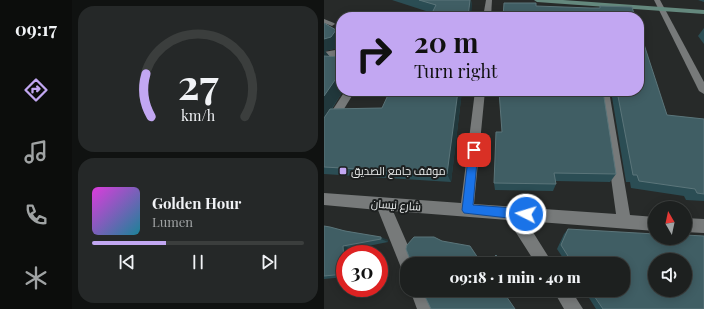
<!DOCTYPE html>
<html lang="en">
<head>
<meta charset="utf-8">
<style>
	:root { --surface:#1d201f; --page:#252828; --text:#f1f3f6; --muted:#a0a3a4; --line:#3b3e3d; --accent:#c2a7f2 }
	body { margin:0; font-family:"Playfair Display",Cairo,serif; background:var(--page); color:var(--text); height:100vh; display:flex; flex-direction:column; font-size:15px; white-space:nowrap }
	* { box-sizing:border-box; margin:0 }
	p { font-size:13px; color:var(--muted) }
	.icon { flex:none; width:22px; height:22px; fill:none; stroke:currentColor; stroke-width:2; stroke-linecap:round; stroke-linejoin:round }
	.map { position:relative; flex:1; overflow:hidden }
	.details { display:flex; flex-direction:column; gap:6px; padding:6px; background:#101211; width:252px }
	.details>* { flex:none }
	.hud { position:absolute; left:12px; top:12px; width:308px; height:84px; border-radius:16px; box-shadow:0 2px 10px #0003,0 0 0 1px var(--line); background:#c2a7f2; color:#111; overflow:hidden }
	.needle { width:26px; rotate:351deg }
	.fabs { position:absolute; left:324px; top:201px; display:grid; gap:8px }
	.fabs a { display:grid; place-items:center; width:44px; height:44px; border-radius:50%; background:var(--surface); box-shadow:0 2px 10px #0003,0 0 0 1px var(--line); font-size:20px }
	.speed { position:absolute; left:12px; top:245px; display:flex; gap:8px; font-size:20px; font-weight:700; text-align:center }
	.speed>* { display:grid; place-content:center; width:52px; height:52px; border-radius:50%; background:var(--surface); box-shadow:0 2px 10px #0003,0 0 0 1px var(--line); line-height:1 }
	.speed .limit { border:6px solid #d22; background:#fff; color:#111 }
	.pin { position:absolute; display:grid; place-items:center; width:34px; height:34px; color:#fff; margin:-17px; border-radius:8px; box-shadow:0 2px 6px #0006 }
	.me { position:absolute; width:44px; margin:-22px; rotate:275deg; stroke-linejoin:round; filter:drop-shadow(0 0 3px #0008) }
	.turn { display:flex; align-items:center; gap:14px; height:84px; padding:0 12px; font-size:18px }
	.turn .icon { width:52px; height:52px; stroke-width:2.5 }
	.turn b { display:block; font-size:28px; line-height:34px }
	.details .widget { flex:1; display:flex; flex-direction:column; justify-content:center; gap:6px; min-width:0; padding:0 14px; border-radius:16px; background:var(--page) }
	.details .dial { align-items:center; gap:0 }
	.dial svg { height:104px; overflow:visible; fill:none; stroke:var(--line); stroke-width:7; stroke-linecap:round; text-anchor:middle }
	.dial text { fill:var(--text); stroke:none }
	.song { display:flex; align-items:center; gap:12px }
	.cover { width:48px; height:48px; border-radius:6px; background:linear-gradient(135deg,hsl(300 70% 55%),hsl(190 70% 35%)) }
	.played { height:4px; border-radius:2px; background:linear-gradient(90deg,var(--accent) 35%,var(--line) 35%) }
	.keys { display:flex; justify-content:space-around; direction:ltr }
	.trip { position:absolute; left:76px; top:257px; width:230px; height:40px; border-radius:16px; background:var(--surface); box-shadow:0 2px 10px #0003,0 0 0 1px var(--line); font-weight:800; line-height:40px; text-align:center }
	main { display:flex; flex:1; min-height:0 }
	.tab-bar { display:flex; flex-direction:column; width:72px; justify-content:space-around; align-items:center; background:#0c0d0c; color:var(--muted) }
	.tab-bar .icon { width:28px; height:28px }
	.tab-bar .on { color:var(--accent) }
	.tab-bar b { font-size:18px; color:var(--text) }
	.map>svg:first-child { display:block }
</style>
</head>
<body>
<main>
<nav class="tab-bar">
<b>09:17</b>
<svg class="icon on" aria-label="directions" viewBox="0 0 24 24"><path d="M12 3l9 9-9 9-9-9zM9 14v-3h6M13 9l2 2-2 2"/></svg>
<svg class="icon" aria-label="music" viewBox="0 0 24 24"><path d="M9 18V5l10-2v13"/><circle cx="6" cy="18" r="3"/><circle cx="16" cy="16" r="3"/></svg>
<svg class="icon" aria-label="phone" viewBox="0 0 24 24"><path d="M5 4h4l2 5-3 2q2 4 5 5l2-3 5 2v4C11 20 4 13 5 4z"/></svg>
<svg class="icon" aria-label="climate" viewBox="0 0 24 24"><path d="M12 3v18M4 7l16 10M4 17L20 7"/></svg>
</nav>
<section class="details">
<div class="widget dial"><svg viewBox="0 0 100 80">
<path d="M14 69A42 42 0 1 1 86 69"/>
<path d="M14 69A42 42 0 0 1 10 36" stroke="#c2a7f2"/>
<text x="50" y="56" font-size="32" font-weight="700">27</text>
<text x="50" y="72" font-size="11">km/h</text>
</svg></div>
<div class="widget">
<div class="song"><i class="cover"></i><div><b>Golden Hour</b><p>Lumen</p></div></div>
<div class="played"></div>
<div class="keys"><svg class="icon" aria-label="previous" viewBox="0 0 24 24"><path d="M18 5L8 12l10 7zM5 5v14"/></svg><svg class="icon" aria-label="pause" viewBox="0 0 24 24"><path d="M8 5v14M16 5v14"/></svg><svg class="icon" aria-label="next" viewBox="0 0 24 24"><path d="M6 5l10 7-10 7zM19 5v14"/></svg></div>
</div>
</section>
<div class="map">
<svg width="380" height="309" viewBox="0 0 380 309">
	<rect width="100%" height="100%" fill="#272a29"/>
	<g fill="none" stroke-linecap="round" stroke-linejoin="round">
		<!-- lane -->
		<polygon fill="#777a7a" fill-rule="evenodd" points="0,19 10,23 11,24 8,26 0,23"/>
		<!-- street -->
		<g fill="#777a7a" fill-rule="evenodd">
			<polygon points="162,0 168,0 167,17 159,17"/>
			<polygon points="330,0 336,0 380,82 380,94 375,91"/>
			<polygon points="17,49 17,55 0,58 0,52"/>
			<polygon points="21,91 31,91 4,135 0,136 0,123"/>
			<polygon points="151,91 161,91 150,204 292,214 275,91 285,91 306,215 331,217 331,231 202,221 229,264 212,264 184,220 69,211 92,264 83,264 83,271 78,270 54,210 0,205 0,193 137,203"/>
			<polygon points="361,218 380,219 380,233 361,232"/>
			<polygon points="86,290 102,290 111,309 93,309"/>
			<polygon points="229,290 247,290 259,309 240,309"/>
		</g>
		<!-- secondary -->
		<polygon fill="#64887d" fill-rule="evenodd" points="210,0 239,0 380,10 380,14 213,2"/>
	</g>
	<!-- wall -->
	<g fill="#2b4d54">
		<polygon points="68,0 147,0 148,7 108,13"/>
		<polygon points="374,0 380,0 380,2"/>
		<polygon points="0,23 12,30 17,37 17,44 14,48 1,51 5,56 19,91 8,109 58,108 138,91 127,182 0,174"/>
		<polygon points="380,28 380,44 374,36"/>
		<polygon points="287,91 315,91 343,115 380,119 380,201 362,200 360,196 307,188 306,182 302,182"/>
		<polygon points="178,132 292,174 286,182 231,181 232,184 229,191 171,190 170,183"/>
		<polygon points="0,226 64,240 64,242 29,249 21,254 21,277 0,279"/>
		<polygon points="244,229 380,309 272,309 260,290 299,290 299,264 243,264 233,249 240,234"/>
	</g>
	<!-- shaded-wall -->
	<g fill="#21383c">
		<polygon points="146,0 147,0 148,7 147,17 144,17"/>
		<polygon points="12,30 17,37 17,44 14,48 1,51 7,58 0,66 0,39"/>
		<polygon points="17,75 17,91 19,91 0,120 0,96 11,80"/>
		<polygon points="134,91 138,91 127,182 123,174"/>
		<polygon points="57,237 64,240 64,242 57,239"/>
		<polygon points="19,246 29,249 30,254 21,254 21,274"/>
	</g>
	<!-- building -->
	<g fill="#405e64" stroke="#5b757a" fill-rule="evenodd">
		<polygon points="95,0 146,0 144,17 106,17 112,5"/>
		<polygon points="180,3 212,3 212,6 267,8 276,8 276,6 308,7 311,17 179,17"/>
		<polygon points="0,23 12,30 7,37 0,39"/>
		<polygon points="315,29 343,115 380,119 380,194 373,193 371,189 315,181 313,175 309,175 293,91 315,91"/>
		<polygon points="0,56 17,57 17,75 14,79 11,80 0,96"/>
		<polygon points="72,91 134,91 123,174 0,167 0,118 6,109 58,108 64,95 71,95"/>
		<polygon points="175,91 279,91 292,174 230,173 232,184 170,183 172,132 178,132"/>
		<polygon points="0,226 6,227 21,231 57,237 57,239 19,246 21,274 0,276"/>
		<path d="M244,229L331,234V238H361V235L380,236V309H279L266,290H299V264H249L237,245ZM331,260H361V290H331Z"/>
		<polygon points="90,237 110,237 118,241 146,246 158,264 84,264 84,263 87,262 82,249 83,245"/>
		<polygon points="172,255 179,264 163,264"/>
		<polygon points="98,290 178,290 191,309 107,309"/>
	</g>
	<!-- route -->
	<polygon fill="#1a73e8" stroke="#114b97" points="150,147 154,150 149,205 202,209 206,211 207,214 206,218 202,220 140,213 138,210 145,150"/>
	<!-- markers -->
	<rect fill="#c2a7f2" stroke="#1d2020" stroke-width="1.5" x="15" y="167" width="8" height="8" rx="2"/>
	<g text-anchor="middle" stroke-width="4" stroke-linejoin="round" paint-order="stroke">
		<!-- poi labels -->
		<g font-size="11" fill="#ebeded" stroke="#1d2020" text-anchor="start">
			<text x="27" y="175">موقف جامع الصديق</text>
		</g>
		<!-- street labels -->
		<g font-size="11" fill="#ebeded" stroke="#1d2020">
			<text transform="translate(72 205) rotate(4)" y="4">شارع نيسان</text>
		</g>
	</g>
</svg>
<div class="fabs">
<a><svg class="needle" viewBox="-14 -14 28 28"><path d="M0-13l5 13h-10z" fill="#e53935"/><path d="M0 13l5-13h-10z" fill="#a0a3a4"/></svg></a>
<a><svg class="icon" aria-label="sound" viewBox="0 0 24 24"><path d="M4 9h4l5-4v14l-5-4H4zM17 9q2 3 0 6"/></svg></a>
</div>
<div class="speed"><div class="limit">30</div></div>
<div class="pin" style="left:150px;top:150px;background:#d93025"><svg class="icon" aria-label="arrive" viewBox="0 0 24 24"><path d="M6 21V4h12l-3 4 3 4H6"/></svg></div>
<svg class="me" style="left:202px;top:214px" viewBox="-20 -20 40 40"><circle r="17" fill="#1a73e8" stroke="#fff" stroke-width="3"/><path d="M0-11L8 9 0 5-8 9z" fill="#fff"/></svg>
<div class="trip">09:18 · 1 min · 40 m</div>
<div class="hud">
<div class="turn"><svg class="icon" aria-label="right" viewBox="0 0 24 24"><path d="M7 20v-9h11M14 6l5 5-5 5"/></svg><div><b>20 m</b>Turn right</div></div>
</div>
</div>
</main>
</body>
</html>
